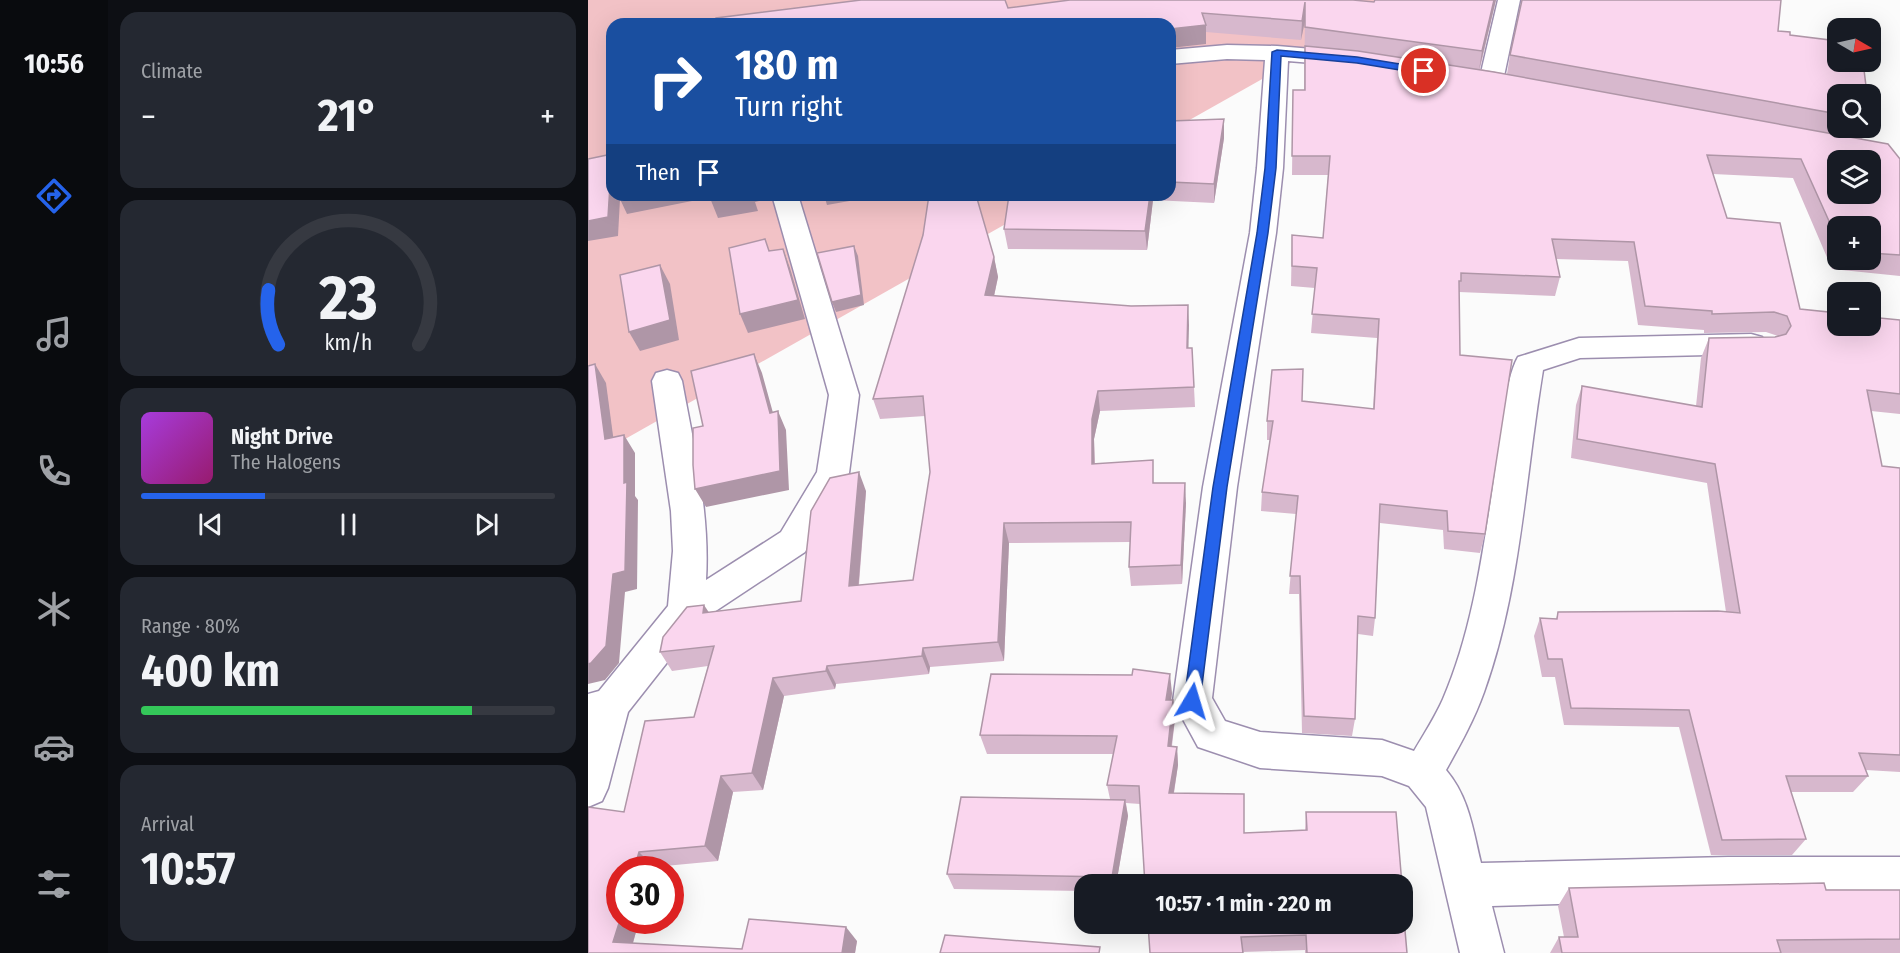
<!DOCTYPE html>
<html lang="en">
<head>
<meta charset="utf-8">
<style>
	:root { --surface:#171b24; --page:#242831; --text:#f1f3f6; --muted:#9ea1a6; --line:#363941; --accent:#2563eb }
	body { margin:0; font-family:"Fira Sans Condensed",sans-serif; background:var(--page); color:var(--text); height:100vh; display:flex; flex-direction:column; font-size:22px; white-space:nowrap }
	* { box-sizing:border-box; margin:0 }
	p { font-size:20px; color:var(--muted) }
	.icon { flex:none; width:33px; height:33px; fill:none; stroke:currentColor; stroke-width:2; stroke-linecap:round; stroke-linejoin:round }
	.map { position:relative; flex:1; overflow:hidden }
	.sheet { display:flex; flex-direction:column; gap:12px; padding:12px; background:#0d0f14; width:480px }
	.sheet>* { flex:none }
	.hud { position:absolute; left:18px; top:18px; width:570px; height:183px; border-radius:18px; box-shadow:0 6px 24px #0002; background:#1a4fa0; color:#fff; overflow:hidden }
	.needle { width:39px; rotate:99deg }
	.buttons { position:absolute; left:1239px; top:18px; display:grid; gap:12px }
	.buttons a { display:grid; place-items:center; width:54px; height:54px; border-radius:12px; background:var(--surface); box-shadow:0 6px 24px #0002; font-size:30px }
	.speed { position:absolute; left:18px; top:856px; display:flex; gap:12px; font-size:30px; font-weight:700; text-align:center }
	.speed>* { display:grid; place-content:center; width:78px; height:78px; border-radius:50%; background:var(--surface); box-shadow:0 6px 24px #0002; line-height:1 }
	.speed .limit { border:9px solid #d22; background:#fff; color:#111 }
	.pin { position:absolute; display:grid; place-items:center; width:51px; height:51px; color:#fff; margin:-26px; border:3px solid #fff; border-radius:50%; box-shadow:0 2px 6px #0007 }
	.me { position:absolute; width:66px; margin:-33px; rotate:7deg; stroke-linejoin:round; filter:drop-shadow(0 0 4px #0008) }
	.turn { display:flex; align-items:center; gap:21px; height:126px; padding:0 30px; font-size:27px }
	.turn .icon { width:78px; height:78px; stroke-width:2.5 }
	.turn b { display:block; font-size:42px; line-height:51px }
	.then { display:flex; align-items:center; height:57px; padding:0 30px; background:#0003; gap:12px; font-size:22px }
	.big { font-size:45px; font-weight:700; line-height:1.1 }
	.sheet .card { flex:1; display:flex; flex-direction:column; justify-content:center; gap:9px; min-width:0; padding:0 21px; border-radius:18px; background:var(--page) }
	.sheet .dial { align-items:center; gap:0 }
	.dial svg { height:156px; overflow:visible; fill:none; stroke:var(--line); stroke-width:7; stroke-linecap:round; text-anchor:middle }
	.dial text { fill:var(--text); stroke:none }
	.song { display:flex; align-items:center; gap:18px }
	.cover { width:72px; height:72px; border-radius:9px; background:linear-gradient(135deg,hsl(280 70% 55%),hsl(320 70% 35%)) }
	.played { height:6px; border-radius:3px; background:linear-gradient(90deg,var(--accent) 30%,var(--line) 30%) }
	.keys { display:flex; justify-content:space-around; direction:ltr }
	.heat { display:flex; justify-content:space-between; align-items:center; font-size:33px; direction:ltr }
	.charge { height:9px; border-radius:4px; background:linear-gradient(90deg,#34c759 80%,var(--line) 0) }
	.trip { position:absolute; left:486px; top:874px; width:339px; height:60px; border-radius:18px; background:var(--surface); box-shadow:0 6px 24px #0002; font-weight:700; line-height:60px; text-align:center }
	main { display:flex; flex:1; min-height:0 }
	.menu { display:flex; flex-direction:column; width:108px; justify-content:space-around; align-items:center; background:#090b0e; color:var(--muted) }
	.menu .icon { width:42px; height:42px }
	.menu .selected { color:var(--accent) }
	.menu b { font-size:27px; color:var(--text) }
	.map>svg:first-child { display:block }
</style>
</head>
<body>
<main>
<nav class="menu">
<b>10:56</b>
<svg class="icon selected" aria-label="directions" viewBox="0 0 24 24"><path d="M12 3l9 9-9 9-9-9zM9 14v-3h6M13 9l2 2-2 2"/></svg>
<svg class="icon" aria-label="music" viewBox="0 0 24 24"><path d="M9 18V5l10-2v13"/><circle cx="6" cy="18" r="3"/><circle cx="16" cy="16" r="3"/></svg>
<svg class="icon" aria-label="phone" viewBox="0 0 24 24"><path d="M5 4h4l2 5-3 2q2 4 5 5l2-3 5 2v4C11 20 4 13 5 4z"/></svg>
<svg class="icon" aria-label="climate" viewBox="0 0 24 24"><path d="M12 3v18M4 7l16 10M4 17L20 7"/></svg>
<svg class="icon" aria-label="car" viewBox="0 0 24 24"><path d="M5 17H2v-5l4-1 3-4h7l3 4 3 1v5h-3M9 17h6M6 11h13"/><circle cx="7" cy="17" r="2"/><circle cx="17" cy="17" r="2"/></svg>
<svg class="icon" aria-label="filters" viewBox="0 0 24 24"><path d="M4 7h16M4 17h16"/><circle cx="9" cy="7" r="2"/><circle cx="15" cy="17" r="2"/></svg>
</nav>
<section class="sheet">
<div class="card"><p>Climate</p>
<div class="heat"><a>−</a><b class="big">21°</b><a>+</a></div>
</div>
<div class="card dial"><svg viewBox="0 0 100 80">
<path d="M14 69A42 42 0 1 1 86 69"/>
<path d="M14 69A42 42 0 0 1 9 41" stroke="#2563eb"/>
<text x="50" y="56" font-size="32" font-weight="700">23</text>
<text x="50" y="72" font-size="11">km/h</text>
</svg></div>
<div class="card">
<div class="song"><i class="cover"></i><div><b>Night Drive</b><p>The Halogens</p></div></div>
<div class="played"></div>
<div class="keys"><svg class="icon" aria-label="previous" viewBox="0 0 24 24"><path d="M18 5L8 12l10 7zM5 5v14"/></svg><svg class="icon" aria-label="pause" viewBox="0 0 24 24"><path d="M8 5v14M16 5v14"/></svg><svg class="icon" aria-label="next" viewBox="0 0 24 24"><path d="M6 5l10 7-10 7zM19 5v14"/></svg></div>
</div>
<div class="card"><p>Range · 80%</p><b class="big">400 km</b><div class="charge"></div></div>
<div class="card"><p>Arrival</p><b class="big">10:57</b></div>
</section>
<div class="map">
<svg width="1312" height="953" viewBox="0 0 1312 953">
	<rect width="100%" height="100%" fill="#fbfbfb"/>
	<!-- green -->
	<polygon fill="#f2c2c6" points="0,0 814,0 582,131 582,24 24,24 24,195 469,195 0,460"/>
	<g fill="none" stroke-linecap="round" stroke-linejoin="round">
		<defs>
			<g id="minor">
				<polygon points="910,0 932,0 915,81 911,86 903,88 895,86 891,81"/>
				<path d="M639,45L689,46L760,52L768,54L771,59L768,64L760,66L700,61L695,168L688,233L649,487L624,698L637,721L672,732L794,740L826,751C836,734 847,717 855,699C884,632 894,558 905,486C910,456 916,380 930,357L991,338L1163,334L1174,337L1178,344L1174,351L1163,354L992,358L955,370C937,478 933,589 896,692C886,720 872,745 858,770C881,797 885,830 893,863L1140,857H1312V899H1140L904,906L916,953H872L838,807L821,786L794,776L672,768L610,747L585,701L615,487L662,233L669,168L677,60L639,59L582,64V50Z"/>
				<path d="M184,195H210L271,395L261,473L217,552L111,622L40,712L20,788L14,801L0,807V694L11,691L80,606L85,551L83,511L64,381L68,373L79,370L90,373L94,381C106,447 122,512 118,580L193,532L229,472L241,395Z"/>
			</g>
		</defs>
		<!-- minor casing -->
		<use href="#minor" stroke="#9c8eaf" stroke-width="3"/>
		<!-- minor -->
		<use href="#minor" fill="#fff" fill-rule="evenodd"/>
	</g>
	<!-- wall -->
	<g fill="#d7b8cd" fill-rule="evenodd">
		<path d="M908,0L892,69L919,74L922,55L1190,31L1202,35L1250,94V128H1279L1274,139L1312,159V276L1244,269L1205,178L1125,174L1139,218L1212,309L1312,320V414L1283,411L1294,466L1312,468V772L1278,770L1280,776L1265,792H1203L1218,839L1204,855H1123L1091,727L976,725L967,677H954L946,636L952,618L968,619L970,612H1138L1119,483L983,458L988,405L994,386L1108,406L1113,358L1121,338L1187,337L1190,336L1178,332L1116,333V330L1050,325L1040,261L968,259L972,277L967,296L871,292L872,355L897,534L892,553L856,549L855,530L792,523L787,618L785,636L770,634L767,719L764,736L714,733L711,594H701L708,514L673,511L674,492L682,440H679V421L714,401L785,409L789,338L723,333L727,288L703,286L704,235L735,238L740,175H704L705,90H716L717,21L713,40L618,32V44L420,8ZM1250,226H1282V260H1250Z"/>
		<polygon points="636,119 636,138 626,203 565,200 559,250 420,249 416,229 421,195 582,195 582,121"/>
		<polygon points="335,235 406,257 410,277 406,296 543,306 600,305 600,348 604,348 607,407 512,411 506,439 507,464 567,483 598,503 594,584 543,586 541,567 542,542 421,543 416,661 342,667 341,674 248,684 247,689 196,696 175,790 145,792 130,861 66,867 45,943 154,949 269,941 267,953 0,953 36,812 106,717 120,666 84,671 72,652 121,612 213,601 278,491 271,585 325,580 342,472 337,416 292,419 285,399"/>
		<polygon points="584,693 583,700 587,719 584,746 589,747 590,765 586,793 656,833 717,830 718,812 814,885 552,804 538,803 540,816 528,885 496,885 496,891 366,889 359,874 522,799 519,785 525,754 399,754 392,735"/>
		<polygon points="981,888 1312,890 1312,953 962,953 971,937 976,937 970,906"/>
		<polygon points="560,924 814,924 819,953 717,953 717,950 655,952"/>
	</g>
	<!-- shaded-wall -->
	<g fill="#af96a7">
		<polygon points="906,0 908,0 891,70 894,51"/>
		<polygon points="717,2 717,21 713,40 714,21"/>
		<polygon points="618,25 618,44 582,48 582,29"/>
		<polygon points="636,119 636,138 626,203 626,184"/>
		<polygon points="24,166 24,195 123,195 124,197 39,214 32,199 30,236 0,241 0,221"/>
		<polygon points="139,195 183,195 183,198 167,202 170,211 130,218 122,198"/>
		<polygon points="236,195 295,195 239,205"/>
		<polygon points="562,195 565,195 565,200 559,250 557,231"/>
		<polygon points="266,246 270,256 276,305 248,312 244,302"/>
		<polygon points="195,249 202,268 217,319 160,333 152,314"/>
		<polygon points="406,257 410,277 402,315 397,295"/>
		<polygon points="72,265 82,284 91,340 52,351 41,332"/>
		<polygon points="600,305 601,325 600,368 599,348"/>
		<polygon points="166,354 174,373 190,431 190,411 198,430 201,490 118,507 107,489 182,413"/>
		<polygon points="7,364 18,383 28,458 17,439"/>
		<polygon points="510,391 512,411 506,439 507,484 504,464 504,419"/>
		<polygon points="36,435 47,453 47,496 50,500 49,589 37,592 31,663 17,680 0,684 0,664 25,574 36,483"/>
		<polygon points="271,472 278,491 269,604 261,586"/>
		<polygon points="597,483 598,503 594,584 593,565"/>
		<polygon points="416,523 421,543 416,661 410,642"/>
		<polygon points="116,605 128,623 115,613"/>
		<polygon points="335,648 342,667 341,674 334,656"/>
		<polygon points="239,666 248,684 247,689 238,671"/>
		<polygon points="582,674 584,693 580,719 578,700"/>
		<polygon points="185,678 196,696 175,790 164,773"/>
		<polygon points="585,700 587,719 581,764 580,746"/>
		<polygon points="589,747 590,765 583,810 581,793"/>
		<polygon points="133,776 145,792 130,861 117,846"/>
		<polygon points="537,800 540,816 528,885 526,885 524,877"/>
		<polygon points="51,852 66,867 66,870 46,870"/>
		<polygon points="32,921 51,921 42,953 25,942"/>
		<polygon points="258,927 269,941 267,953 254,953"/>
	</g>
	<!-- building -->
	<g fill="#fad6ee" stroke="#af96a7" stroke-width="1.5" fill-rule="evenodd">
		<polygon points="273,0 417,0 420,8 482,0 765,0 786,2 787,0 906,0 894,51 717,27 717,2 714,21 614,13 618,25 582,29 582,24 128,24 128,18"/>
		<polygon points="934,0 1193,0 1190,31 1202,32 1202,35 1250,41 1250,62 1275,62 1279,94 1250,94 1250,114 922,55"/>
		<path d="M717,46L770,51L906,72L1300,144L1312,159V255L1282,253V226H1250V241L1213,159L1119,155L1139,218L1192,223L1212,309L1250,313V326H1282V317L1312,320V394L1279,390L1294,466L1312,468V755L1271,753L1280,776H1198L1218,839L1134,840L1101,710L983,708L974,659H960L952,618L969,619L970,612L1130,611L1152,613L1127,464L989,439L994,386L1114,407L1121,338L1187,337L1198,334L1203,326L1199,316L1186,312L1124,314V311L1057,306L1046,242L964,239L972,277L873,273V281H871L872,355L924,360L897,534L860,531L859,511L792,504L787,618L770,616L767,719L716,716L712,576H702L710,496L674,492L685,421H679L684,370L715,369L714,401L786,409L791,319L724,314L729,268L704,266V235L735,238L742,156H704L705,90H717ZM1250,160H1282V194H1250Z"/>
		<polygon points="636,119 626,184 582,182 582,121"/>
		<polygon points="24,154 20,217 0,221 0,159"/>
		<polygon points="121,195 139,195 122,198"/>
		<polygon points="341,195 388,195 406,257 397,295 543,306 600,305 599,348 604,348 606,387 510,391 504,419 504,464 565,460 565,483 597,483 593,565 541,567 543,522 416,523 410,642 335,648 334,656 239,666 238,671 185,678 164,773 133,776 117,846 51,852 46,870 32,870 32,920 25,942 154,949 161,919 258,927 254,953 0,953 0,807 36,812 57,721 106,717 126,646 72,652 75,637 99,607 116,605 115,613 213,601 223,511 242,478 271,472 261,586 325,580 342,472 335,396 285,399 335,235"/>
		<polygon points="421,195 562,195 557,231 416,229"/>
		<polygon points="177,239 181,251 195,249 210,300 152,314 141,248"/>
		<polygon points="266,246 273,295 244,302 229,253"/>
		<polygon points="72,265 82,320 41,332 32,275"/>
		<polygon points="166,354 182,413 190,411 192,471 107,489 105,465 105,428 115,426 103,371"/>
		<polygon points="7,364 17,439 36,435 36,483 39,482 37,571 25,574 18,646 3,663 0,664 0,366"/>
		<polygon points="545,669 582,674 578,700 585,700 580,746 589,747 581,793 656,794 656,833 719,830 718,812 808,812 814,885 557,885 551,786 519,785 529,736 392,735 403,674 544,675"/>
		<polygon points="373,797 537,800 524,877 359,874"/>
		<polygon points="1236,883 1238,890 1312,890 1312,939 1189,940 1193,953 974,953 971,937 990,937 981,888"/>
		<polygon points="814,896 819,953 719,953 718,935 653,937 655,953 562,953 560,924 814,924"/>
		<polygon points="357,935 512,947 511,953 352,953"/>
	</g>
	<!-- route -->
	<polygon fill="#2563eb" stroke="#184099" stroke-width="1.5" points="689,50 769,57 836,68 841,71 836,74 769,63 693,56 688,168 680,233 639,487 612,701 610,706 604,708 599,706 596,701 625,487 669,233 677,168 684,52"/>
</svg>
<div class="buttons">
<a><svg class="needle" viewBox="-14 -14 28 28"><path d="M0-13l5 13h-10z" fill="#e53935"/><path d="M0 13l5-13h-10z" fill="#9ea1a6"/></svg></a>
<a><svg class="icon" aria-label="search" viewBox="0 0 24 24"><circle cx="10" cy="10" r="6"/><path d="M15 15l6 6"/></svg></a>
<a><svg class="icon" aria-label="layers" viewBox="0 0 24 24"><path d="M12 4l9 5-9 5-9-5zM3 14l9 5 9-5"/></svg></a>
<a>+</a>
<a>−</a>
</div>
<div class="speed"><div class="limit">30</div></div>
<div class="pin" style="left:836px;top:71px;background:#d93025"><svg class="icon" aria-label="arrive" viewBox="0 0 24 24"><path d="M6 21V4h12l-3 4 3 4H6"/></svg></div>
<svg class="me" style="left:604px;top:701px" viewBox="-20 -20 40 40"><path d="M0-17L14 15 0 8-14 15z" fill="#2563eb" stroke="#fff" stroke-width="4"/></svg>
<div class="trip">10:57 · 1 min · 220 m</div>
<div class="hud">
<div class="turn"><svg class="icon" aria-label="right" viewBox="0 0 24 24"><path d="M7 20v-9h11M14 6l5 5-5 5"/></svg><div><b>180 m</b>Turn right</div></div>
<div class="then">Then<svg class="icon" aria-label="arrive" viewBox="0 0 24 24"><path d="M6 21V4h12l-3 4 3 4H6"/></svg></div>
</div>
</div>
</main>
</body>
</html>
